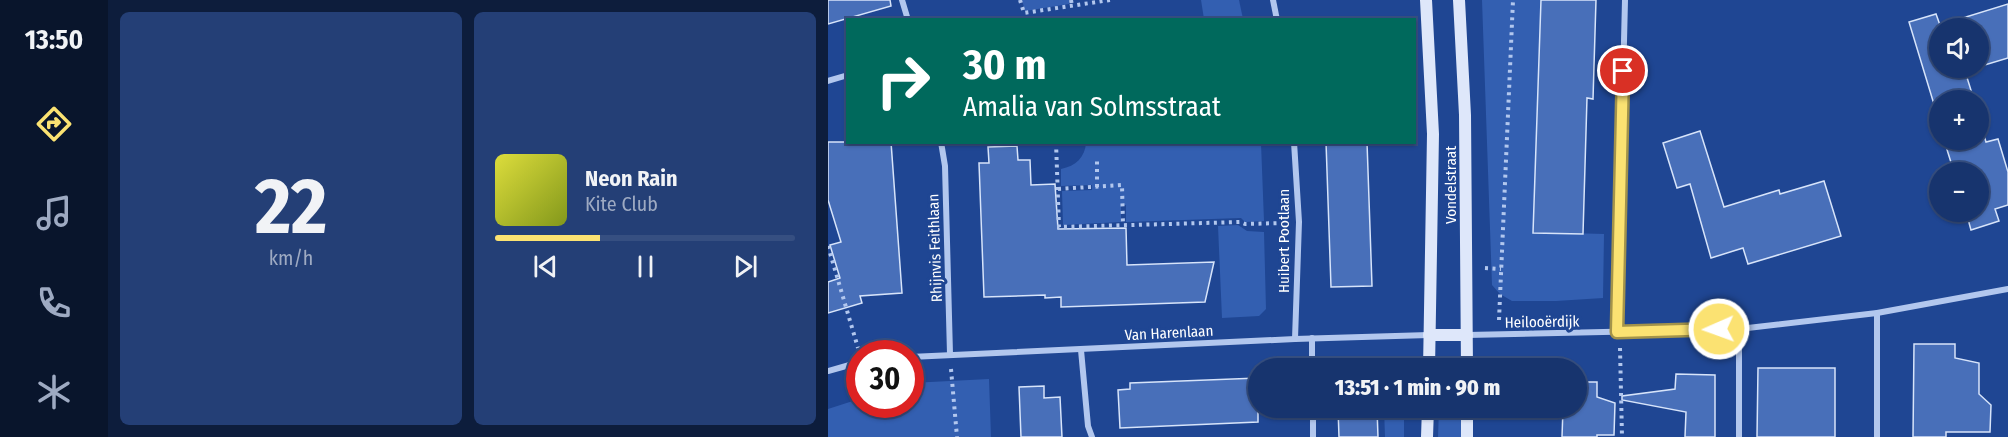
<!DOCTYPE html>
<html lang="en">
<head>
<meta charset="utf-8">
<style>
	:root { --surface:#17346e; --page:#243f76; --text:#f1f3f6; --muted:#9eaac2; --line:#364f81; --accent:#fbe272 }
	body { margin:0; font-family:"Fira Sans Condensed",sans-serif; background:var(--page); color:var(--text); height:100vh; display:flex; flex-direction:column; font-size:22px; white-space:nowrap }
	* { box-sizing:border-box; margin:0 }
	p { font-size:20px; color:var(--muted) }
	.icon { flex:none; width:33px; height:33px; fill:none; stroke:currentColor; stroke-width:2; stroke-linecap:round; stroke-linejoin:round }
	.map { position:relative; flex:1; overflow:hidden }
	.panel { display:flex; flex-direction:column; gap:12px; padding:12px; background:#0d1d3c; width:720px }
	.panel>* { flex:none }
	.guide { position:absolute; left:18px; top:18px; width:570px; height:126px; border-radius:0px; box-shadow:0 2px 4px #0004,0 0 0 2px var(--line); background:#00695c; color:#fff; overflow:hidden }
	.buttons { position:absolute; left:1101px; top:18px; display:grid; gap:12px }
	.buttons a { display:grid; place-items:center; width:60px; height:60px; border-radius:50%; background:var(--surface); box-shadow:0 2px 4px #0004,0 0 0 2px var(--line); font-size:30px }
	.speed { position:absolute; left:18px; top:340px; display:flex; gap:12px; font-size:30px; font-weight:700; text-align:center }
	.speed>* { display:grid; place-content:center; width:78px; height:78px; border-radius:50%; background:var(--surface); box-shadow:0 2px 4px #0004,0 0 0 2px var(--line); line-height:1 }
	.speed .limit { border:9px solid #d22; background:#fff; color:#111 }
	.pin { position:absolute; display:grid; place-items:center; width:51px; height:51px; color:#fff; margin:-26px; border:3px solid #fff; border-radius:50%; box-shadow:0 2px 6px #0007 }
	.me { position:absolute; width:66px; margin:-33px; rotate:268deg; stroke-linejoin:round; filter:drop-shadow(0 0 4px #0008) }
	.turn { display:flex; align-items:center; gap:21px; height:126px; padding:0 18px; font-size:27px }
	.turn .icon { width:78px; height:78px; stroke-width:2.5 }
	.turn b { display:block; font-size:42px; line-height:51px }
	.panel .tile { flex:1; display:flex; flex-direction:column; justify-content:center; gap:9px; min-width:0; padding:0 21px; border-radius:9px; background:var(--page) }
	.panel .dial { align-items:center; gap:0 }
	.dial b { font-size:78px; line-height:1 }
	.song { display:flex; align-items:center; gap:18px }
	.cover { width:72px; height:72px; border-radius:9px; background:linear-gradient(135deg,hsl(60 70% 55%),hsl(70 70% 35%)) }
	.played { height:6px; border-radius:3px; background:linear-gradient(90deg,var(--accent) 35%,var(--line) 35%) }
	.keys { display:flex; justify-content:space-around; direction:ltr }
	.panel .tiles { flex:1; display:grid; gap:12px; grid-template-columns:repeat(2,1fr) }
	.trip { position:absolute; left:420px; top:358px; width:339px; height:60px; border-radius:30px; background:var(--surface); box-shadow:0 2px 4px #0004,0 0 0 2px var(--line); font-weight:800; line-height:60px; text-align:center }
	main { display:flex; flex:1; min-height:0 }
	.tabs { display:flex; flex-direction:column; width:108px; justify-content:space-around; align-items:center; background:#09152c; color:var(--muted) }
	.tabs .icon { width:42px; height:42px }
	.tabs .on { color:var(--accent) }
	.tabs b { font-size:27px; color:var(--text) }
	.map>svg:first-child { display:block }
</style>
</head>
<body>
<main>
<nav class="tabs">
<b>13:50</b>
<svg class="icon on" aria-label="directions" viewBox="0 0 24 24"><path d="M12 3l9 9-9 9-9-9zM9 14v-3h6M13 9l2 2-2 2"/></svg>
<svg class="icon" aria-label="music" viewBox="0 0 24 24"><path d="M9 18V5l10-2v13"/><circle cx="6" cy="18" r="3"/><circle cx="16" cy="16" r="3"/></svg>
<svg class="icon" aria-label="phone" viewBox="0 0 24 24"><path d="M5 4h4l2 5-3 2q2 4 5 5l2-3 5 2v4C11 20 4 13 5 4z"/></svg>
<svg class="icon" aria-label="climate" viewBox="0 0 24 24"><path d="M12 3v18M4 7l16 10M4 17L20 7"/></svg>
</nav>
<section class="panel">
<div class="tiles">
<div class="tile dial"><b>22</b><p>km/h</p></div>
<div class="tile">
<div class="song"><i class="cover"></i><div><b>Neon Rain</b><p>Kite Club</p></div></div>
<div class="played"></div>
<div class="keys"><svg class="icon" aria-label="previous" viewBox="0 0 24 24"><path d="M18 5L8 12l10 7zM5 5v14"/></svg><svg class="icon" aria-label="pause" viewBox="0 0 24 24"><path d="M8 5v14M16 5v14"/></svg><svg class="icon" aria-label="next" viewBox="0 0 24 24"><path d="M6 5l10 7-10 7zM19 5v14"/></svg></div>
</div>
</div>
</section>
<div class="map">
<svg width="1180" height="437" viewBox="0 0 1180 437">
	<rect width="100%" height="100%" fill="#1f4693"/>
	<!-- green -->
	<g fill="#335fb1">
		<polygon points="194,0 241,0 241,4 197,11"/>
		<polygon points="373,0 411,0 415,19 376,19"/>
		<polygon points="654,0 714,0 707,232 776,234 775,298 728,301 684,301 672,294 664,285"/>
		<path d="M258,143H433L436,221L417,222L413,218L298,222V205L293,206V222L235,225L234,191L264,190V185L233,186V169C248,166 257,157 258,143Z"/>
		<polygon points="410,225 419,231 436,232 438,309 431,316 394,318 390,226"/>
		<polygon points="555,365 563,366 568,369 503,369 503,367"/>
		<polygon points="161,379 163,437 0,437 0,409 31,399 32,405 82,405 83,383"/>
		<polygon points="556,408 576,408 576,437 557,437"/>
		<polygon points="611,408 634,408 634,437 610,437"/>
	</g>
	<!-- building -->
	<g fill="#486fb9" stroke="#d7e4fa" stroke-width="1.5">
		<polygon points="0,0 62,0 63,6 0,24"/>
		<polygon points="713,0 768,0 765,99 759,98 755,234 705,233"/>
		<polygon points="1180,4 1180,58 1150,67 1150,28 1112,28 1112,68 1148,68 1137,71 1146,100 1112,100 1112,124 1081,22 1108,14 1112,25"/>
		<polygon points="1150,115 1158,142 1170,139 1180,172 1180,205 1167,209 1171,221 1143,230 1138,212 1150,212 1150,172 1126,172 1116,140 1150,140"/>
		<polygon points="872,131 896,207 951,190 952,194 996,181 1013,236 920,264 915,248 883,258 862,184 849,188 835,143"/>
		<polygon points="0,142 63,142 74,293 32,296 34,303 0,313 0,282 12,278 2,245 13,242 0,200"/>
		<polygon points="498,142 539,142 544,286 503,287"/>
		<polygon points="189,146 190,160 202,160 203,185 227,184 230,229 298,228 299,265 386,262 377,302 233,307 233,297 217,298 217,295 156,297 151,163 161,163 160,147"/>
		<polygon points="1086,344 1127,344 1127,358 1151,363 1151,394 1163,405 1162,432 1118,432 1118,437 1085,437"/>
		<polygon points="930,368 1007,368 1007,437 929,437"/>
		<polygon points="848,374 887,375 887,437 857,437 858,412 794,400 794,396 847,389"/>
		<polygon points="430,378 430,422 292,428 290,390 302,389 302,383"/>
		<polygon points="748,382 769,382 769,397 787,403 786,435 769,435 769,437 734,437 735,408 748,408"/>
		<polygon points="216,386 216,398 232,397 234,437 193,437 191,387"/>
		<polygon points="510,408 549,408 550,437 511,437"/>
	</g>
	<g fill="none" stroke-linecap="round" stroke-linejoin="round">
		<!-- path -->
		<g stroke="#b2c7ee" stroke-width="4" stroke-dasharray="3 4.5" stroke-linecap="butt">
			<polyline points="192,0 196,13 282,0"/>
			<polyline points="243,0 244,6"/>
			<polyline points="228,142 231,227 412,222 417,224 454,223"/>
			<polyline points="269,187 269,158"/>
			<polyline points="230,189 294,185 295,225"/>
			<polyline points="0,246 30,348"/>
			<polyline points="657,268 673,269"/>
			<polyline points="671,320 685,0"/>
			<polyline points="792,348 794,437"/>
			<polyline points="123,369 129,437"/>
		</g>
		<!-- street -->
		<g stroke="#b2c7ee" stroke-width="6">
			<polyline points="74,0 80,20"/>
			<polyline points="445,0 449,20"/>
			<polyline points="0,81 20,75"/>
			<polyline points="113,142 117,166 122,354"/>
			<polyline points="466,142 471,222 467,339"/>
			<polyline points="789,332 797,0"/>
			<polyline points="639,335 911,329 1049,313 1180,289"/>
			<polyline points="484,338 484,369"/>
			<polyline points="253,350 260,426 264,437"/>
			<polyline points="82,357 467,339 601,335"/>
			<polyline points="0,371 32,362"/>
			<polyline points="485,408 485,437"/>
			<polyline points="911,437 911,329"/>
			<polyline points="1049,437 1049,313"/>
		</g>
		<!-- secondary -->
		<g stroke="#dee7fa" stroke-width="12">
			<polyline points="598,0 605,134 601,369"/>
			<polyline points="631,0 637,115 639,369"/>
			<polyline points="601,335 639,335"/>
			<polyline points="599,437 600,408"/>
			<polyline points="639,437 639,408"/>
		</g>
	</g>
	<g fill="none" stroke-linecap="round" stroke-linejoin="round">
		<defs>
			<polyline id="route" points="795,71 789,332 891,329"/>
		</defs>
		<!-- route casing -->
		<use href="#route" stroke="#a3934a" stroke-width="15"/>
		<!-- route -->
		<use href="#route" stroke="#fbe272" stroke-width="10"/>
	</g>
	<g text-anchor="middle" stroke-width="6" stroke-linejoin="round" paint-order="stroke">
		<!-- street labels -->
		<g font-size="15" fill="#fff" stroke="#1f4693">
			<text transform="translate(623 185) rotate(-90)" y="5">Vondelstraat</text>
			<text transform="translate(456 241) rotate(-90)" y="5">Huibert Pootlaan</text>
			<text transform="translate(107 248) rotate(-92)" y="5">Rhijnvis Feithlaan</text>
			<text transform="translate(714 322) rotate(-1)" y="5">Heilooërdijk</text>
			<text transform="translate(341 333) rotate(-3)" y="5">Van Harenlaan</text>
		</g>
	</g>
</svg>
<div class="buttons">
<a><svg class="icon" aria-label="sound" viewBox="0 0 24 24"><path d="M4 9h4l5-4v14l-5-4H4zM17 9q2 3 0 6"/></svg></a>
<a>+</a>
<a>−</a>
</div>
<div class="speed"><div class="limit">30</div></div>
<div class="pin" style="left:795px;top:71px;background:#d93025"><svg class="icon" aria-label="arrive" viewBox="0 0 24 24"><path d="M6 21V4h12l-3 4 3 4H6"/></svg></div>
<svg class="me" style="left:891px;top:329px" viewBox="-20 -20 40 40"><circle r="17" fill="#fbe272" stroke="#fff" stroke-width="3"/><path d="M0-11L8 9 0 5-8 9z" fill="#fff"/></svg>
<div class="trip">13:51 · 1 min · 90 m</div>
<div class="guide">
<div class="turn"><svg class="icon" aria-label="right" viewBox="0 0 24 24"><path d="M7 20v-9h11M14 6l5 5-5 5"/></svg><div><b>30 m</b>Amalia van Solmsstraat</div></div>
</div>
</div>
</main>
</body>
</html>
